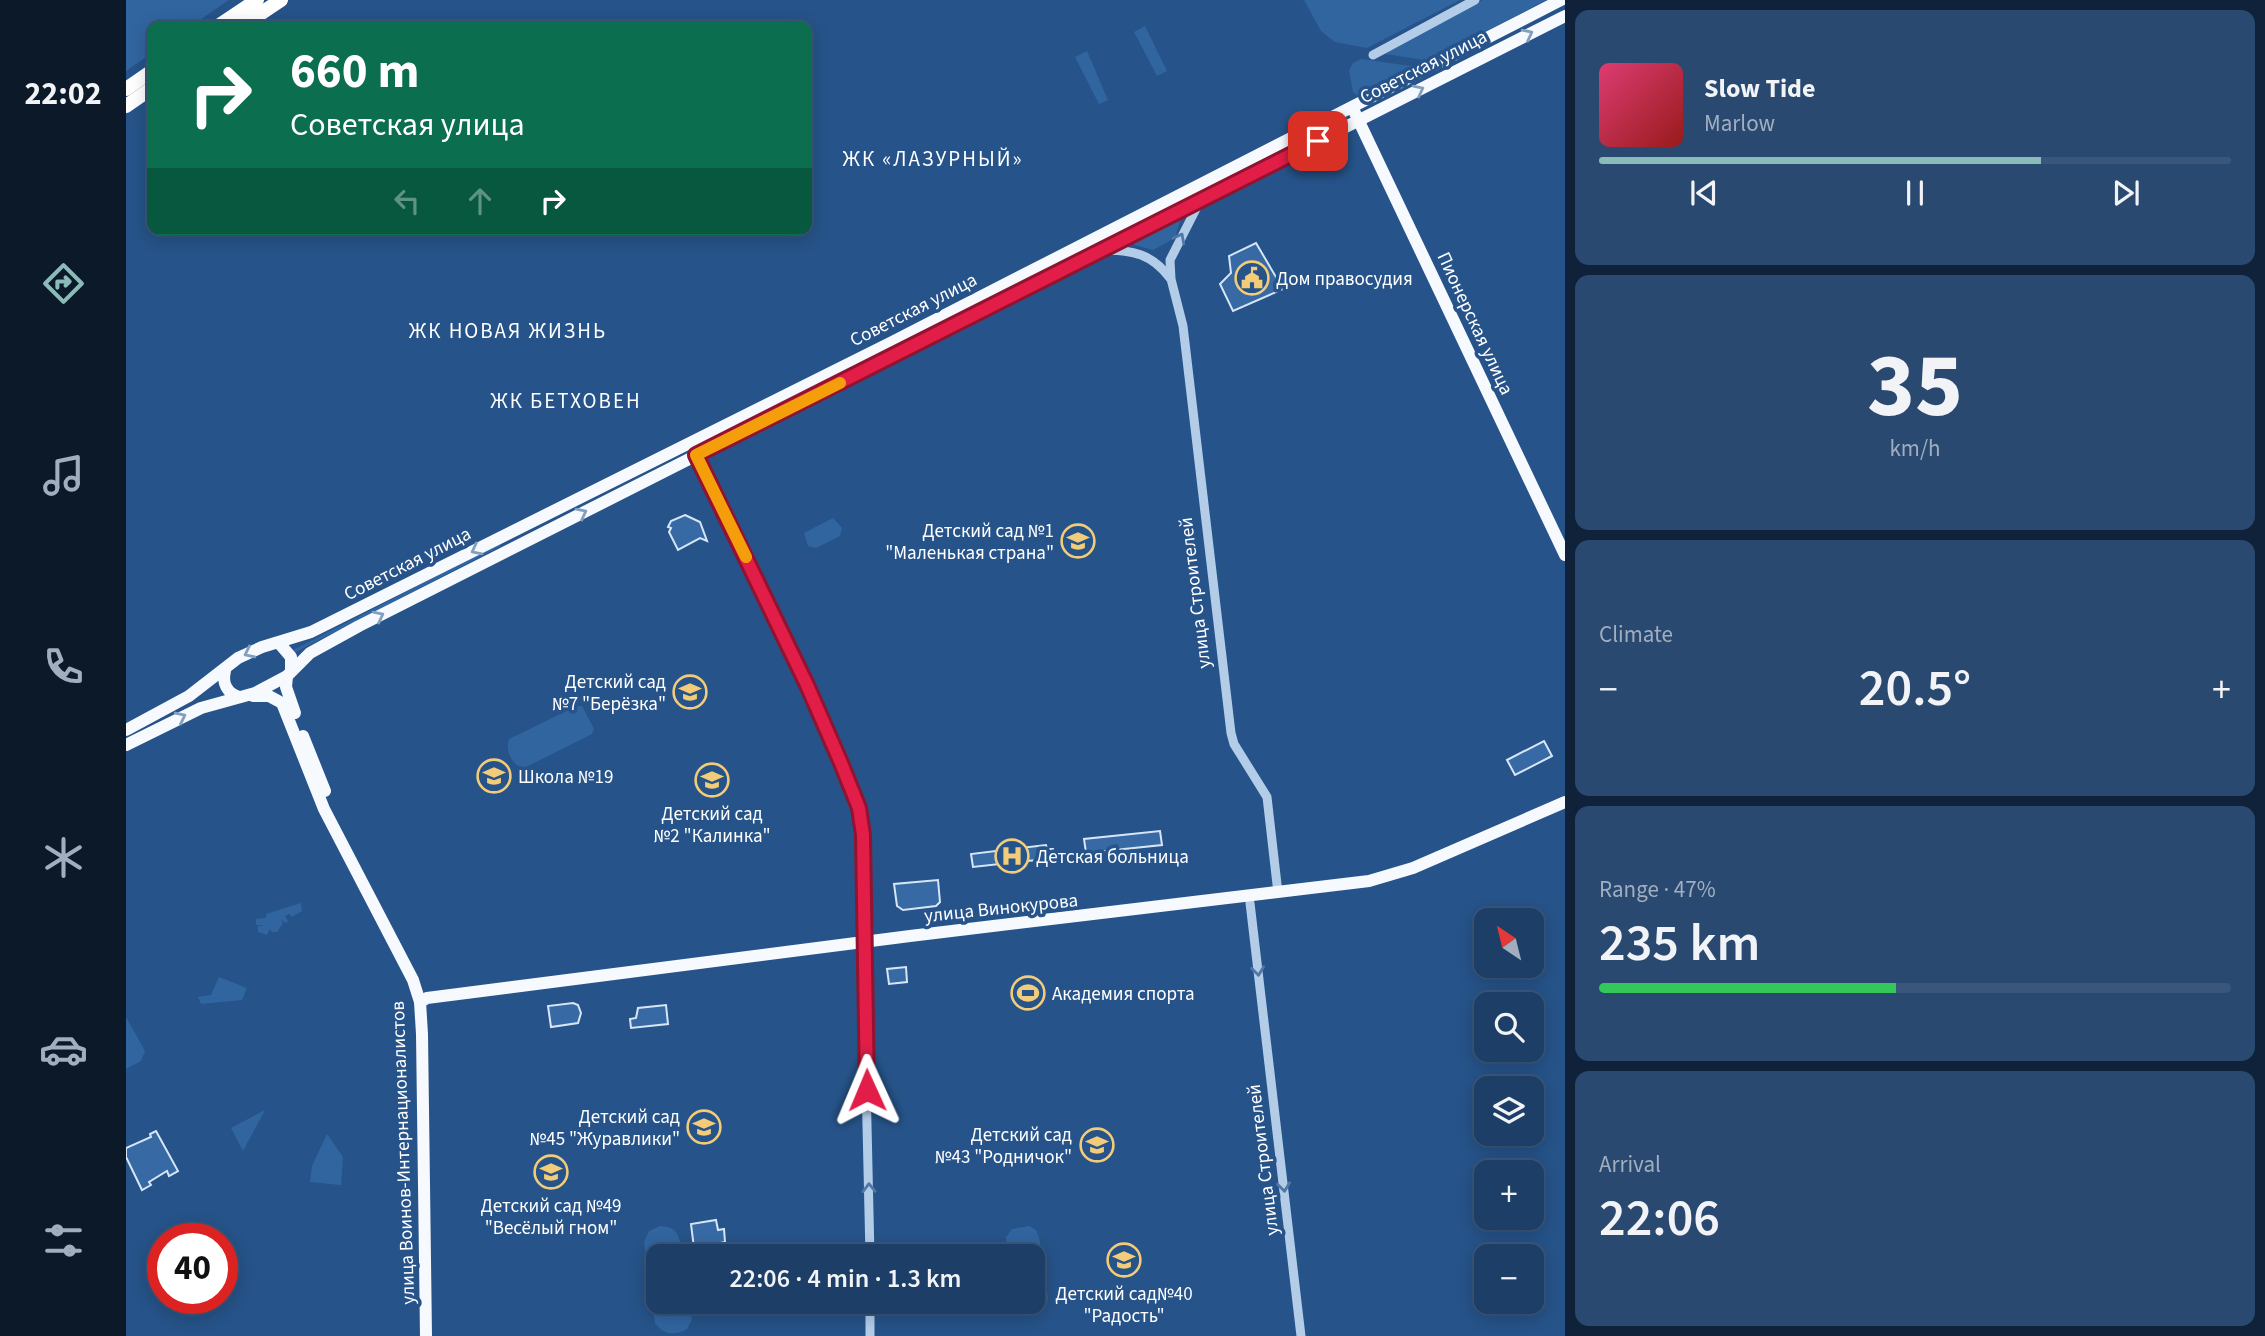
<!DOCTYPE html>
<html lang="en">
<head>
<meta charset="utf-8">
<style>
	:root { --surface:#1c3e67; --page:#294970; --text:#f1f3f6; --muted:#a0aec0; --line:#3a577b; --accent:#8bbbb9 }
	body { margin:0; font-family:"Source Sans 3",sans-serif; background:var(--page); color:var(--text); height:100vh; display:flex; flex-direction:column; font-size:26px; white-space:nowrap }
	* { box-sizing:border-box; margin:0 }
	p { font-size:23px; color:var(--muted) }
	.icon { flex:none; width:38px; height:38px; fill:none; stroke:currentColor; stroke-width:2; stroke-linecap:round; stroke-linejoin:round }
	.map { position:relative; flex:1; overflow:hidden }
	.panel { display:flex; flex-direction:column; gap:10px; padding:10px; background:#0f2239; width:700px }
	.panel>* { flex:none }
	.top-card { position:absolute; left:21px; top:21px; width:665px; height:214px; border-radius:14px; box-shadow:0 4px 18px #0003,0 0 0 2px var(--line); background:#0b6e4f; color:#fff; overflow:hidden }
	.needle { width:46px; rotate:325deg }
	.controls { position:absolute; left:1348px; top:908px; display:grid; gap:14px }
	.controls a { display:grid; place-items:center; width:70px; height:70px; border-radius:14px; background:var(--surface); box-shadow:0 4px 18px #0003,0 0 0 2px var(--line); font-size:35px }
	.speed { position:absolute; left:21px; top:1223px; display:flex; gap:14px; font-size:35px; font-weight:700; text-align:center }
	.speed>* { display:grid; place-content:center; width:91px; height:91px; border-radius:50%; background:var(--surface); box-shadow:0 4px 18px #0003,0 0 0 2px var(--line); line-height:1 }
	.speed .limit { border:10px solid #d22; background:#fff; color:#111 }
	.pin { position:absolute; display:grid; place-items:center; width:60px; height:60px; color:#fff; margin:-30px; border-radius:14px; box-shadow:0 4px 10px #0006 }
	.me { position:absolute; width:77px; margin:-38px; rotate:359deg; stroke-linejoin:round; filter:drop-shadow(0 0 5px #0008) }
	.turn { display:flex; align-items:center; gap:24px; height:147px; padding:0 28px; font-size:32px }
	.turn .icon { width:91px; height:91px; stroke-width:2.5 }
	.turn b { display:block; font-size:49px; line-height:60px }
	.lanes { display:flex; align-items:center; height:66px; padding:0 28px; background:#0003; justify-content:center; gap:35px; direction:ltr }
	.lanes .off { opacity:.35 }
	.big { font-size:52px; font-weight:600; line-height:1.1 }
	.panel .tile { flex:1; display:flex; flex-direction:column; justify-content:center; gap:10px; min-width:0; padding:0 24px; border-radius:14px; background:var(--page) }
	.panel .dial { align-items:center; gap:0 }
	.dial b { font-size:91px; line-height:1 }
	.song { display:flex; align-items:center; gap:21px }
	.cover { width:84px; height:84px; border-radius:10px; background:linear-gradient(135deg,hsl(340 70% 55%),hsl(0 70% 35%)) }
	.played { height:7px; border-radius:4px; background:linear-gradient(90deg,var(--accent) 70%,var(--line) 70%) }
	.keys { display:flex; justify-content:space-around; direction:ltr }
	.heat { display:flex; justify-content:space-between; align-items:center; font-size:38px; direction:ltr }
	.charge { height:10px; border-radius:5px; background:linear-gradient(90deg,#34c759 47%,var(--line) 0) }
	.trip { position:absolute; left:520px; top:1244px; width:399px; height:70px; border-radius:14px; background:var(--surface); box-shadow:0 4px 18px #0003,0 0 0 2px var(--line); font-weight:600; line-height:70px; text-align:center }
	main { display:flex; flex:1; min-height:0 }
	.tab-bar { display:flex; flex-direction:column; width:126px; justify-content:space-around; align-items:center; background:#0b1929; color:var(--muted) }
	.tab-bar .icon { width:49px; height:49px }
	.tab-bar .active { color:var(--accent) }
	.tab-bar b { font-size:32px; color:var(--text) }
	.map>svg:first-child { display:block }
</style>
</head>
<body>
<main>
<nav class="tab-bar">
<b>22:02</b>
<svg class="icon active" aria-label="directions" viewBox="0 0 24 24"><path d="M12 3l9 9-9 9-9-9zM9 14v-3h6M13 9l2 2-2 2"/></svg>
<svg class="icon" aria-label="music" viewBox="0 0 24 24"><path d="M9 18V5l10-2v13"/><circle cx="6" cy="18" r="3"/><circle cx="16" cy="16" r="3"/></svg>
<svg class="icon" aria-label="phone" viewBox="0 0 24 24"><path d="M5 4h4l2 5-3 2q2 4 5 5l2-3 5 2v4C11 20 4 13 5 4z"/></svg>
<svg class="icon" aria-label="climate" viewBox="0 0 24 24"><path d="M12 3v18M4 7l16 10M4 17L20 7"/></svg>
<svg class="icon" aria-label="car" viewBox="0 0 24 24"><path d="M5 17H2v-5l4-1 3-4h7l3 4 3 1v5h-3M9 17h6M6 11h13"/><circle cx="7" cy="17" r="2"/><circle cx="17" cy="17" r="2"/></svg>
<svg class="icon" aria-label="filters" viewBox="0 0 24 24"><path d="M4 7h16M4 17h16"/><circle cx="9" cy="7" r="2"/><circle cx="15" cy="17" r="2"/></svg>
</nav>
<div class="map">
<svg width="1439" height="1336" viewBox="0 0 1439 1336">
	<rect width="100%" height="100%" fill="#265389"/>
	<!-- green -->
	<g fill="#3165a0">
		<polygon points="0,0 103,0 65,26 26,26 26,53 0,71"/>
		<polygon points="1178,0 1334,0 1241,48 1209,42 1195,31"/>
		<polygon points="1357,0 1420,0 1304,61 1253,53"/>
		<polygon points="1019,26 1041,71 1031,76 1008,32"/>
		<polygon points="961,51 982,100 973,104 949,57"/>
		<polygon points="1235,59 1292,67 1233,97 1227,92 1223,70 1227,63"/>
		<polygon points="1140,156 1142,159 774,346 773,343"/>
		<polygon points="1052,217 1054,221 1049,238 1027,250 1009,245 1006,241"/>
		<polygon points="707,518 716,528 714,536 690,548 682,546 678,533"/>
		<polygon points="374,544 375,546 168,653 167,650"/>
		<path d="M451,706H456L468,729L466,734L398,768C386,766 379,751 383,739Z"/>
		<polygon points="175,903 176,911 166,917 163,914 159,916 162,921 160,923 154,919 157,923 151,932 146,932 144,929 141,935 132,932 132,926 141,925 130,925 130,919 140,918 140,914"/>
		<polygon points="93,977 121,988 116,1000 75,1004 72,997 85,995"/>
		<polygon points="0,1017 19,1051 15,1061 0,1069"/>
		<polygon points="139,1110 117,1151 105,1128"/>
		<polygon points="201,1134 217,1157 215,1185 184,1182 186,1166"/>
		<path d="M534,1226C554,1226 554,1240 556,1256H532V1302H563L566,1320L561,1329C549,1336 537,1335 529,1323L518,1242L523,1231Z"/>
		<path d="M903,1226L910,1230L913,1237L922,1298C920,1312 909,1313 896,1313L887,1302H906V1256H881L880,1237L886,1229Z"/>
	</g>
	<!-- building -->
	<g fill="#376aa5" stroke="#d7e6f7" stroke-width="2">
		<polygon points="1130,243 1157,289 1107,311 1094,284 1105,273 1103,256"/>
		<polygon points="559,515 574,522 581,541 574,538 552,550 543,532 545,528 542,527 545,521"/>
		<polygon points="1418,741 1426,756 1389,775 1381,760"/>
		<polygon points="1034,831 1036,845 960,853 958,839"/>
		<polygon points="920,845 921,849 927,849 928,858 847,867 845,854"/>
		<polygon points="812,880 814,902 810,906 777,910 771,906 768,884"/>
		<polygon points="780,967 781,982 763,984 761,969"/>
		<polygon points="447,1003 452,1005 455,1013 452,1023 425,1027 422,1006"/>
		<polygon points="540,1005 542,1024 505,1028 504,1019 510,1018 512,1008"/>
		<polygon points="30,1131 52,1171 43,1176 41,1171 23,1182 25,1185 16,1190 0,1157 0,1148 25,1137 24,1134"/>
		<polygon points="590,1220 592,1230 598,1229 599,1242 594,1243 595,1256 569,1256 565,1224"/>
	</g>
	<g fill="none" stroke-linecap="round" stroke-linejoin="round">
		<!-- minor -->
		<g stroke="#b3cde9" stroke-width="9">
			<polyline points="1247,55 1349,0"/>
			<polyline points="1074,201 1044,260 1045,279 1057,326 1105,733 1108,744 1141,797 1152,893"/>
			<path d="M978,250C1007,250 1026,254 1044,278"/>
			<polyline points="570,455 681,685 726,786 736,822 737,943"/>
			<polyline points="1124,903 1175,1336"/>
			<polyline points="737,950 744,1256"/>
			<polyline points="744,1336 744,1302"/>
		</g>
		<!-- major -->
		<g stroke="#f6f9fe" stroke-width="12">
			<polyline points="1229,113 1439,555"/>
			<polyline points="153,643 165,657 165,670"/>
			<path d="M99,671C96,683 101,693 113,697"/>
			<polyline points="161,676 160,687 169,713"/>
			<polyline points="127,696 143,696 156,703 198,809 287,980 294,1002 296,1034 300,1336"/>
			<polyline points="0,730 63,696 112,658 136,647 185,632 766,342 1435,0"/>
			<polyline points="177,736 199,791"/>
			<polyline points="0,745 75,708 129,693 161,676 184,653 233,626 1439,16"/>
			<polyline points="294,1002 301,998 784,936 1243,881 1287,868 1439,802"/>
		</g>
		<!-- highway -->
		<g stroke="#fff" stroke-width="14">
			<polyline points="92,26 131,0"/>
			<polyline points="116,26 155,0"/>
			<polyline points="0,89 26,71"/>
			<polyline points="0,106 26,88"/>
		</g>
	</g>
	<!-- one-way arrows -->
	<defs><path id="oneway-chevron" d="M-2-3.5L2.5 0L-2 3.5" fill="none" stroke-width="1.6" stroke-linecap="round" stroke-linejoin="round" transform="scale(1.75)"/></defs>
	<g stroke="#849ebe">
		<use href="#oneway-chevron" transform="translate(1402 34) rotate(-27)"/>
		<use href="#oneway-chevron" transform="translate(1293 90) rotate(-27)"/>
		<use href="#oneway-chevron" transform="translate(456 513) rotate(-27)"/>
		<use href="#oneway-chevron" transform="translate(350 550) rotate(153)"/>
		<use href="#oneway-chevron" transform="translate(253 616) rotate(-27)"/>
		<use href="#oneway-chevron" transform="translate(123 653) rotate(154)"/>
		<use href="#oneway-chevron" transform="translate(55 717) rotate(-26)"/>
	</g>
	<g stroke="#5078a6">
		<use href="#oneway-chevron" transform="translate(1054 238) rotate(-62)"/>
		<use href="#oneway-chevron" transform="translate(1132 971) rotate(83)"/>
		<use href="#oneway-chevron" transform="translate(1158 1187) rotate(83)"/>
		<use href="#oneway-chevron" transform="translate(743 1188) rotate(-91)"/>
	</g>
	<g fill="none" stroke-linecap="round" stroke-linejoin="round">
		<defs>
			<polyline id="route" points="741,1090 737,835 733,808 715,763 681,685 570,455 1192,141"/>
		</defs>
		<!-- route casing -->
		<use href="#route" stroke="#92132f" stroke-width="18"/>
		<!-- route -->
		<use href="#route" stroke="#e11d48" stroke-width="12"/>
		<!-- slow -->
		<polyline stroke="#f59e0b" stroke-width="12" points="620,557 570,455 714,383"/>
	</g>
	<!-- icons -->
	<defs>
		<symbol id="civic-ring" viewBox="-11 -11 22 22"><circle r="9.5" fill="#265389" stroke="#f2cc78" stroke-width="1.5"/><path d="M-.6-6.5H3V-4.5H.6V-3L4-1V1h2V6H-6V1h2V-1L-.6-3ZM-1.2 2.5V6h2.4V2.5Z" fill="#f2cc78"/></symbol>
		<symbol id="school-ring" viewBox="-11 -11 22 22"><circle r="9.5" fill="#265389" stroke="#f2cc78" stroke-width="1.5"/><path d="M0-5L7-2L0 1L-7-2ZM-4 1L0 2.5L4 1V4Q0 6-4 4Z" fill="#f2cc78"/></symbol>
		<symbol id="hospital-ring" viewBox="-11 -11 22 22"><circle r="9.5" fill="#265389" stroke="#f2cc78" stroke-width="1.5"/><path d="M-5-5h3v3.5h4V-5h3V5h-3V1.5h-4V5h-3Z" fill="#f2cc78"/></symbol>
		<symbol id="stadium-ring" viewBox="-11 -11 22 22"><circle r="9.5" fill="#265389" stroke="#f2cc78" stroke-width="1.5"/><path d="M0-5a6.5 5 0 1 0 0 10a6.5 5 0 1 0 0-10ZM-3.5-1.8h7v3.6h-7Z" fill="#f2cc78"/></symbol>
	</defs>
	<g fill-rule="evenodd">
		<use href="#civic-ring" x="1107" y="259" width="38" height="38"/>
		<use href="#school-ring" x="933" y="522" width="38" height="38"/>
		<use href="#school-ring" x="545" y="673" width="38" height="38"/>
		<use href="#school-ring" x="349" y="757" width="38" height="38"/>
		<use href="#school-ring" x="567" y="761" width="38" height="38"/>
		<use href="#hospital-ring" x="867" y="837" width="38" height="38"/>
		<use href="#stadium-ring" x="883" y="974" width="38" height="38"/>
		<use href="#school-ring" x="559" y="1108" width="38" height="38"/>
		<use href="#school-ring" x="952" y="1126" width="38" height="38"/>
		<use href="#school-ring" x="406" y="1153" width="38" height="38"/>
		<use href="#school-ring" x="979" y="1241" width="38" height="38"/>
	</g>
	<g text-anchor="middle" stroke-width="7" stroke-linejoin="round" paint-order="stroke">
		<!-- street labels -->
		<g font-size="19" fill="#fff" stroke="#265389">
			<text transform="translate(1297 66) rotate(-27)" y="7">Советская улица</text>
			<text transform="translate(787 309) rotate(-27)" y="7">Советская улица</text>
			<text transform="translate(1350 323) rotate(65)" y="7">Пионерская улица</text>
			<text transform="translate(281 563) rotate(-27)" y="7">Советская улица</text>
			<text transform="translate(1068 593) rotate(-97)" y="7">улица Строителей</text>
			<text transform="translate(875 907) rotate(-6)" y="7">улица Винокурова</text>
			<text transform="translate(276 1153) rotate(-92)" y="7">улица Воинов-Интернационалистов</text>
			<text transform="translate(1136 1160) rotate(-97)" y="7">улица Строителей</text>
		</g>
		<!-- poi labels -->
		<g font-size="19" fill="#fff" stroke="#265389" text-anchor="start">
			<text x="1150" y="285">Дом правосудия</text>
			<text x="928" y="537" text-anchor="end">Детский сад №1<tspan x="928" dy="22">"Маленькая страна"</tspan></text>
			<text x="540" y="688" text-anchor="end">Детский сад<tspan x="540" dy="22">№7 "Берёзка"</tspan></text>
			<text x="392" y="783">Школа №19</text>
			<text x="586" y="820" text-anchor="middle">Детский сад<tspan x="586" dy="22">№2 "Калинка"</tspan></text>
			<text x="910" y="863">Детская больница</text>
			<text x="926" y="1000">Академия спорта</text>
			<text x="554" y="1123" text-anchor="end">Детский сад<tspan x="554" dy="22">№45 "Журавлики"</tspan></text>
			<text x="946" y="1141" text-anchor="end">Детский сад<tspan x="946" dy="22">№43 "Родничок"</tspan></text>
			<text x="425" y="1212" text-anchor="middle">Детский сад №49<tspan x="425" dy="22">"Весёлый гном"</tspan></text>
			<text x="998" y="1300" text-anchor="middle">Детский сад№40<tspan x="998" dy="22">"Радость"</tspan></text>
		</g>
		<!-- neighbourhood labels -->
		<g font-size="21" letter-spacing="2" fill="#fff" stroke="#265389">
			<text x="807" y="166">ЖК «ЛАЗУРНЫЙ»</text>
			<text x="382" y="338">ЖК НОВАЯ ЖИЗНЬ</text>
			<text x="440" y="408">ЖК БЕТХОВЕН</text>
		</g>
	</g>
</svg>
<div class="controls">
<a><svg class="needle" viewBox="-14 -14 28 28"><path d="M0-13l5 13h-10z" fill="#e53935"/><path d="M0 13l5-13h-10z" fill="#a0aec0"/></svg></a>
<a><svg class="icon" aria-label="search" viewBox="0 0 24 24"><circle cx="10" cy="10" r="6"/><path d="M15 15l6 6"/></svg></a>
<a><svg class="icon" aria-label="layers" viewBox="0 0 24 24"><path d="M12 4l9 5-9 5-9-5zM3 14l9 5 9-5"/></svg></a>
<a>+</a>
<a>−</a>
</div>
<div class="speed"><div class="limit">40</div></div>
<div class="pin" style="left:1192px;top:141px;background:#d93025"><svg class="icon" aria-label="arrive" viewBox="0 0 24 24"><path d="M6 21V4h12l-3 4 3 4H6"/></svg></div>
<svg class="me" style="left:741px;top:1090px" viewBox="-20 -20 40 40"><path d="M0-17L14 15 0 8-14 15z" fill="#e11d48" stroke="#fff" stroke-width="4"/></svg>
<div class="trip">22:06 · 4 min · 1.3 km</div>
<div class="top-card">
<div class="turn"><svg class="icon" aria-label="right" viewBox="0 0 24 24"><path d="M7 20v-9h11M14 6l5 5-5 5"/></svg><div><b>660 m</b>Советская улица</div></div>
<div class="lanes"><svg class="icon off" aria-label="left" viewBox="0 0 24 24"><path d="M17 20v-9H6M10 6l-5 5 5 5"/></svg><svg class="icon off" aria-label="ahead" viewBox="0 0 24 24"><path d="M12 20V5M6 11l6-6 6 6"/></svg><svg class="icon" aria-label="right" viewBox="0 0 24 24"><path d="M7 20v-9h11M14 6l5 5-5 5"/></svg></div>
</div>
</div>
<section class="panel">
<div class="tile">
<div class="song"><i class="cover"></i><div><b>Slow Tide</b><p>Marlow</p></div></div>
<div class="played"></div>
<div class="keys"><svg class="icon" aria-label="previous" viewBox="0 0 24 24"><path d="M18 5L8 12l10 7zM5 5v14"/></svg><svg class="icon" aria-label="pause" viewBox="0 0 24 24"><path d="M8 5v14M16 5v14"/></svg><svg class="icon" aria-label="next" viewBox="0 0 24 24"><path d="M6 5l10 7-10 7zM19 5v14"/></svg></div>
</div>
<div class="tile dial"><b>35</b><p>km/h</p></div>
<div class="tile"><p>Climate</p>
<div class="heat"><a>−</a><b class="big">20.5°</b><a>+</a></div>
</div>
<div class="tile"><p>Range · 47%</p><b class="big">235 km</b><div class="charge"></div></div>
<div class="tile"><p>Arrival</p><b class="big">22:06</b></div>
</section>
</main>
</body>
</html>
